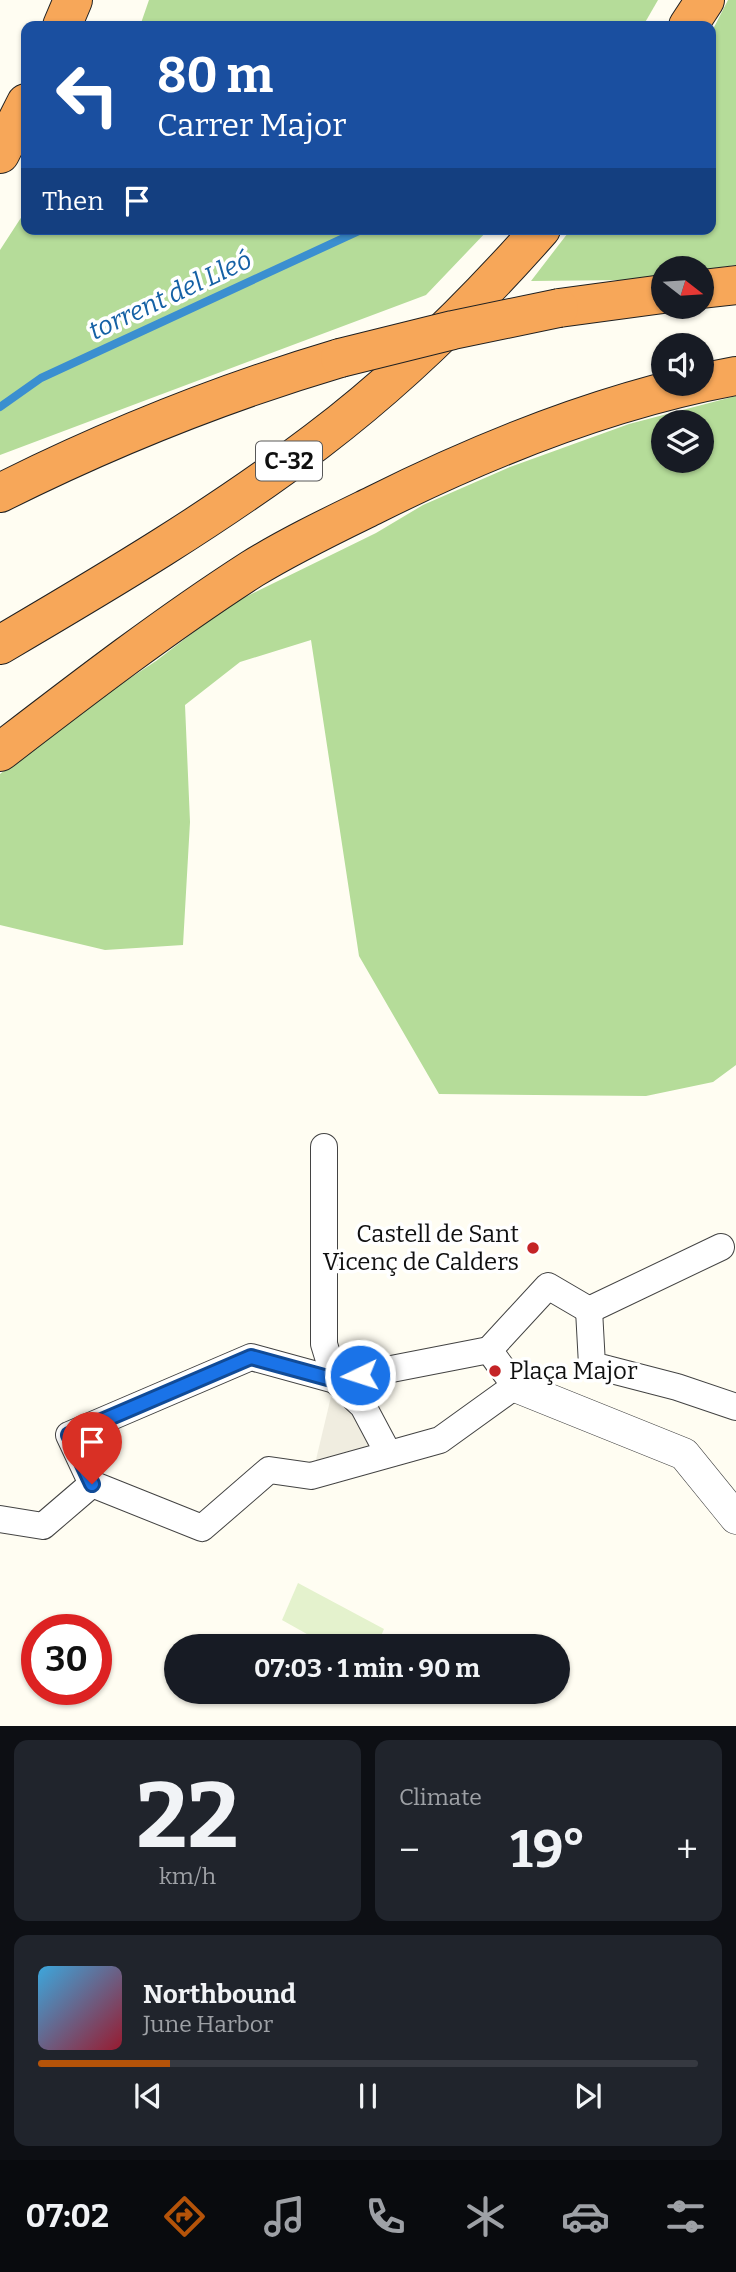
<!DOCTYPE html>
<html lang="en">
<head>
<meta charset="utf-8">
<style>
	:root { --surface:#171b24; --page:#20242c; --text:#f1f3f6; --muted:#9ea1a6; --line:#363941; --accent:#b45309 }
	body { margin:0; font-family:Bitter,serif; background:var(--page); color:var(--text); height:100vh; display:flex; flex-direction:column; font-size:26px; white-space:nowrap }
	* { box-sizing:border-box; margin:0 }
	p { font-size:23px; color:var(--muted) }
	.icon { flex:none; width:38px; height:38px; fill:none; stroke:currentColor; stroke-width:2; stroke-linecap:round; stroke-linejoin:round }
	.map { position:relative; height:1726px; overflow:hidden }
	.drawer { display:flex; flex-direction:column; gap:14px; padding:14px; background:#0d0f14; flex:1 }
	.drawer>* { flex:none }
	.hud { position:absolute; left:21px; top:21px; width:695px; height:214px; border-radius:14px; box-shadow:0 2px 5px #0004; background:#1a4fa0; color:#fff; overflow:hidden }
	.needle { width:46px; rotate:107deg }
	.controls { position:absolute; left:651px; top:256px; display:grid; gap:14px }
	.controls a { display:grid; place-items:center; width:63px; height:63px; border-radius:50%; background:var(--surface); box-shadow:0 2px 5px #0004; font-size:35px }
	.speed { position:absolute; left:21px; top:1614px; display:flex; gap:14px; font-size:35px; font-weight:700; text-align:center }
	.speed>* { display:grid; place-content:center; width:91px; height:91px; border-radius:50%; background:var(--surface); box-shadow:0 2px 5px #0004; line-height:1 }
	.speed .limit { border:10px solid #d22; background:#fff; color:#111 }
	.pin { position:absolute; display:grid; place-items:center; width:60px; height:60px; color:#fff; margin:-72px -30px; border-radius:50% 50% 50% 0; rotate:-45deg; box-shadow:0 0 7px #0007 }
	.pin .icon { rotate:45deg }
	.me { position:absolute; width:77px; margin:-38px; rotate:266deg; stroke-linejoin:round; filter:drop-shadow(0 0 5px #0008) }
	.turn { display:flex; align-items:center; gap:24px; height:147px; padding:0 21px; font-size:32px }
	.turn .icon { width:91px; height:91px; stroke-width:2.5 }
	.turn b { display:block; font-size:49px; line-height:60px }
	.then { display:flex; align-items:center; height:66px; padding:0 21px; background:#0003; gap:14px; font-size:26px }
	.big { font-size:52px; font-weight:700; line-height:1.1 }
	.drawer .card { flex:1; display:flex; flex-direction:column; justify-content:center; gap:10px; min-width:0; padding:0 24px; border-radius:14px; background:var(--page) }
	.drawer .dial { align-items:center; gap:0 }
	.dial b { font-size:91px; line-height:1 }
	.song { display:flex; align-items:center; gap:21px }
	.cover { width:84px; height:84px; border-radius:10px; background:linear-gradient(135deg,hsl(200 70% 55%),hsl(350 70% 35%)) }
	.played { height:7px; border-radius:4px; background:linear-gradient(90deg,var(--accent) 20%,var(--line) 20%) }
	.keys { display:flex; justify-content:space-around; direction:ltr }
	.heat { display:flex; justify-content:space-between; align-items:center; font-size:38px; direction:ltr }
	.drawer .tiles { flex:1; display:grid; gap:14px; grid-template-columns:1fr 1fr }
	.card:last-child { grid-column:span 2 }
	.trip { position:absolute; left:164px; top:1634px; width:406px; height:70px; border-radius:35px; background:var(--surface); box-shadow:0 2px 5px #0004; font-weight:700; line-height:70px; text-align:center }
	.dock { display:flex; height:112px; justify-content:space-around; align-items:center; background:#090b0e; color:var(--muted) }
	.dock .icon { width:49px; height:49px }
	.dock .selected { color:var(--accent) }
	.dock b { font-size:32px; color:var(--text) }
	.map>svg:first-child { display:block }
</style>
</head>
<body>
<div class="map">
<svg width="736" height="1726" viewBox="0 0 736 1726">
	<rect width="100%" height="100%" fill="#fffdf2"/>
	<!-- forest -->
	<g fill="#b5dc99" fill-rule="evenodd">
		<polygon points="149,0 658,0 643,26 140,26"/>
		<polygon points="728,0 736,0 736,265 702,270 663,268 663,275 627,280 531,281 571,229 710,229 711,33"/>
		<polygon points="26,210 26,229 489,229 426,295 0,455 0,250"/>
		<path d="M736,396V1065L713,1082L646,1096L439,1094L359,956L311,640L240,662L185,705L190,822L183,945L105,950L0,925V774L74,715L156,661L229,605L376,533L423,505L510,467L629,424ZM663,422H702V460H663Z"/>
	</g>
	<!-- pitch -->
	<polygon fill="#e4f2cd" points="298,1583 384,1629 376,1647 330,1647 282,1620"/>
	<!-- plaza -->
	<polygon fill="#f0ede0" points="335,1380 380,1455 314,1468"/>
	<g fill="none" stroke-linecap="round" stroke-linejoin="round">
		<!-- stream -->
		<polyline stroke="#3b8fd0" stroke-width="8" points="0,407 41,378 363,229"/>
		<defs>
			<g id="minor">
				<polyline points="324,1147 324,1344 335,1380"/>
				<polyline points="589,1310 592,1365 677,1387 736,1407"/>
				<polyline points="589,1310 721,1247"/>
				<polyline points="489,1350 548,1286 589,1310"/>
				<polyline points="335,1380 363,1406 388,1453"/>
				<polyline points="92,1484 202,1528 269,1470 311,1476 440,1440 515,1386 489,1350"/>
				<polyline points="92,1484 69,1435 251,1357 335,1380 489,1350"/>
				<polyline points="0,1519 43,1526 92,1484"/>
			</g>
			<polyline id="tertiary" points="515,1386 684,1454 736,1518"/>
			<g id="motorway">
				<polyline points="62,26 73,0"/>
				<polyline points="688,26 705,0"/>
				<polyline points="0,154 26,103"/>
				<polyline points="702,289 736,285"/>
				<polyline points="559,308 663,294"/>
				<path d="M0,493C110,438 222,393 340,358"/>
				<path d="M0,645C109,581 217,517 317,441C399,379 473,306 541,229"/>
				<path d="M0,752C82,689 165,625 252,569C291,545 333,525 374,505C488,448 610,399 736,376"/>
			</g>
		</defs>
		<!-- minor casing -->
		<use href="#minor" stroke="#434343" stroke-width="28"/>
		<!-- tertiary casing -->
		<use href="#tertiary" stroke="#434343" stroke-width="33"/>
		<!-- motorway casing -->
		<use href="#motorway" stroke="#212121" stroke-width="40"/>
		<!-- minor -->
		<use href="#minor" stroke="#fff" stroke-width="26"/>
		<!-- tertiary -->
		<use href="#tertiary" stroke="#fff" stroke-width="32"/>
		<!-- motorway -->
		<use href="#motorway" stroke="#f7a759" stroke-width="38"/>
		<defs>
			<polyline id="motorway-bridge" points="340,358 453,330 559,308"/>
		</defs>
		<!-- motorway-bridge casing -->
		<use href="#motorway-bridge" stroke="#212121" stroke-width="40" stroke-linecap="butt"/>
		<!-- motorway-bridge -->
		<use href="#motorway-bridge" stroke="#f7a759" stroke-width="38"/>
	</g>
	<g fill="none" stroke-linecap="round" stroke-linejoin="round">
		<defs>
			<polyline id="route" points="92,1484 69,1435 251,1357 335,1380 360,1375"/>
		</defs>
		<!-- route casing -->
		<use href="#route" stroke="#114b97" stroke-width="18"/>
		<!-- route -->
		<use href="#route" stroke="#1a73e8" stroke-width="12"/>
	</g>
	<!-- markers -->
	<g fill="#c42426" stroke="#fff" stroke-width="2.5">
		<circle cx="533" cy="1248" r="7"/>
		<circle cx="495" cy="1371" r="7"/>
	</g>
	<g text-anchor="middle" stroke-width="7" stroke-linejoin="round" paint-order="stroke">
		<!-- shield labels -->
		<rect fill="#fff" stroke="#585858" stroke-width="2" x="256" y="441.5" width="66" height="39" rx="5"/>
		<g font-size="23" font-weight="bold" fill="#101010">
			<text x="289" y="469">C-32</text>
		</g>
		<!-- poi labels -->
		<g font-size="24" fill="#101010" stroke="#fff" text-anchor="end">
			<text x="519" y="1242">Castell de Sant<tspan x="519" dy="28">Vicenç de Calders</tspan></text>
			<text x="509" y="1379" text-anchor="start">Plaça Major</text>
		</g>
		<!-- water labels -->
		<g font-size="26" font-style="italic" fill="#1561a5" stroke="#fff">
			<text transform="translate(170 295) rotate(-25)" y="9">torrent del Lleó</text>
		</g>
	</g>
</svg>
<div class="controls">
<a><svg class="needle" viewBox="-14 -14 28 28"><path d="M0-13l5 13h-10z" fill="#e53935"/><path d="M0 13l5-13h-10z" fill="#9ea1a6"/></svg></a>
<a><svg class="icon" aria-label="sound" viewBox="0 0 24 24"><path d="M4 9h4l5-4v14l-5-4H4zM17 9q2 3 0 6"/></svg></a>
<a><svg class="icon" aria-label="layers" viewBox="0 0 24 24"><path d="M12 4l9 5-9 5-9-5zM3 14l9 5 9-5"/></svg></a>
</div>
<div class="speed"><div class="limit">30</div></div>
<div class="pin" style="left:92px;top:1484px;background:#d93025"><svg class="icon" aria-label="arrive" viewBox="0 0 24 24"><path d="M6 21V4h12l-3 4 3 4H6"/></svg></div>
<svg class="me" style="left:360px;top:1375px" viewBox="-20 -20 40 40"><circle r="17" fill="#1a73e8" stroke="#fff" stroke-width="3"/><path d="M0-11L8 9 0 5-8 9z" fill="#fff"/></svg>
<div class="trip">07:03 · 1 min · 90 m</div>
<div class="hud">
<div class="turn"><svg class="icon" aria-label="left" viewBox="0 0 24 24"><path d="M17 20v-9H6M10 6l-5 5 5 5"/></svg><div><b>80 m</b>Carrer Major</div></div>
<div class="then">Then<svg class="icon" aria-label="arrive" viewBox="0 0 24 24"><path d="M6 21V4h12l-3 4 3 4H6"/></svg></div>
</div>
</div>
<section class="drawer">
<div class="tiles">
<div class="card dial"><b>22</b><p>km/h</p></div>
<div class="card"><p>Climate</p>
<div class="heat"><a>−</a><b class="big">19°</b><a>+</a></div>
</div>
<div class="card">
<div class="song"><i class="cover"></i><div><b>Northbound</b><p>June Harbor</p></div></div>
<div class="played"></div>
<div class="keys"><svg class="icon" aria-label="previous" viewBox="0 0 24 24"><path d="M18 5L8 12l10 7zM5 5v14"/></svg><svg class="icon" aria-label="pause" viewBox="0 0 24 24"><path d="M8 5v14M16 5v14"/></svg><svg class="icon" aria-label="next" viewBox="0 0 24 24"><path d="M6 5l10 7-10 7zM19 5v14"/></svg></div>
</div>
</div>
</section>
<nav class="dock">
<b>07:02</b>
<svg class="icon selected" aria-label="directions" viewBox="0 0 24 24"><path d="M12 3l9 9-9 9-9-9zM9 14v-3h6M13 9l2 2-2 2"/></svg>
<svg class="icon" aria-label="music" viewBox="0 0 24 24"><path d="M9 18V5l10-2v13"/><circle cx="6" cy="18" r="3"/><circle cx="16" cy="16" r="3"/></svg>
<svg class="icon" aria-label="phone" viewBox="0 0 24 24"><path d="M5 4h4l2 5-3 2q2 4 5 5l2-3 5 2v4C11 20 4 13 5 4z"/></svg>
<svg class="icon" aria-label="climate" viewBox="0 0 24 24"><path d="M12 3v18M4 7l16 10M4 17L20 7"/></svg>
<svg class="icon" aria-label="car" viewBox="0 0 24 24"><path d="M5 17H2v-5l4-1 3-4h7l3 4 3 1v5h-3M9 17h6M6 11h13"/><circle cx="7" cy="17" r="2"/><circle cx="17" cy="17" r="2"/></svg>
<svg class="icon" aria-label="filters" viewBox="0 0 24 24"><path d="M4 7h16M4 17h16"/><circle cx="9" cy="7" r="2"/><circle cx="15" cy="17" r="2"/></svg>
</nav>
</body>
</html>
